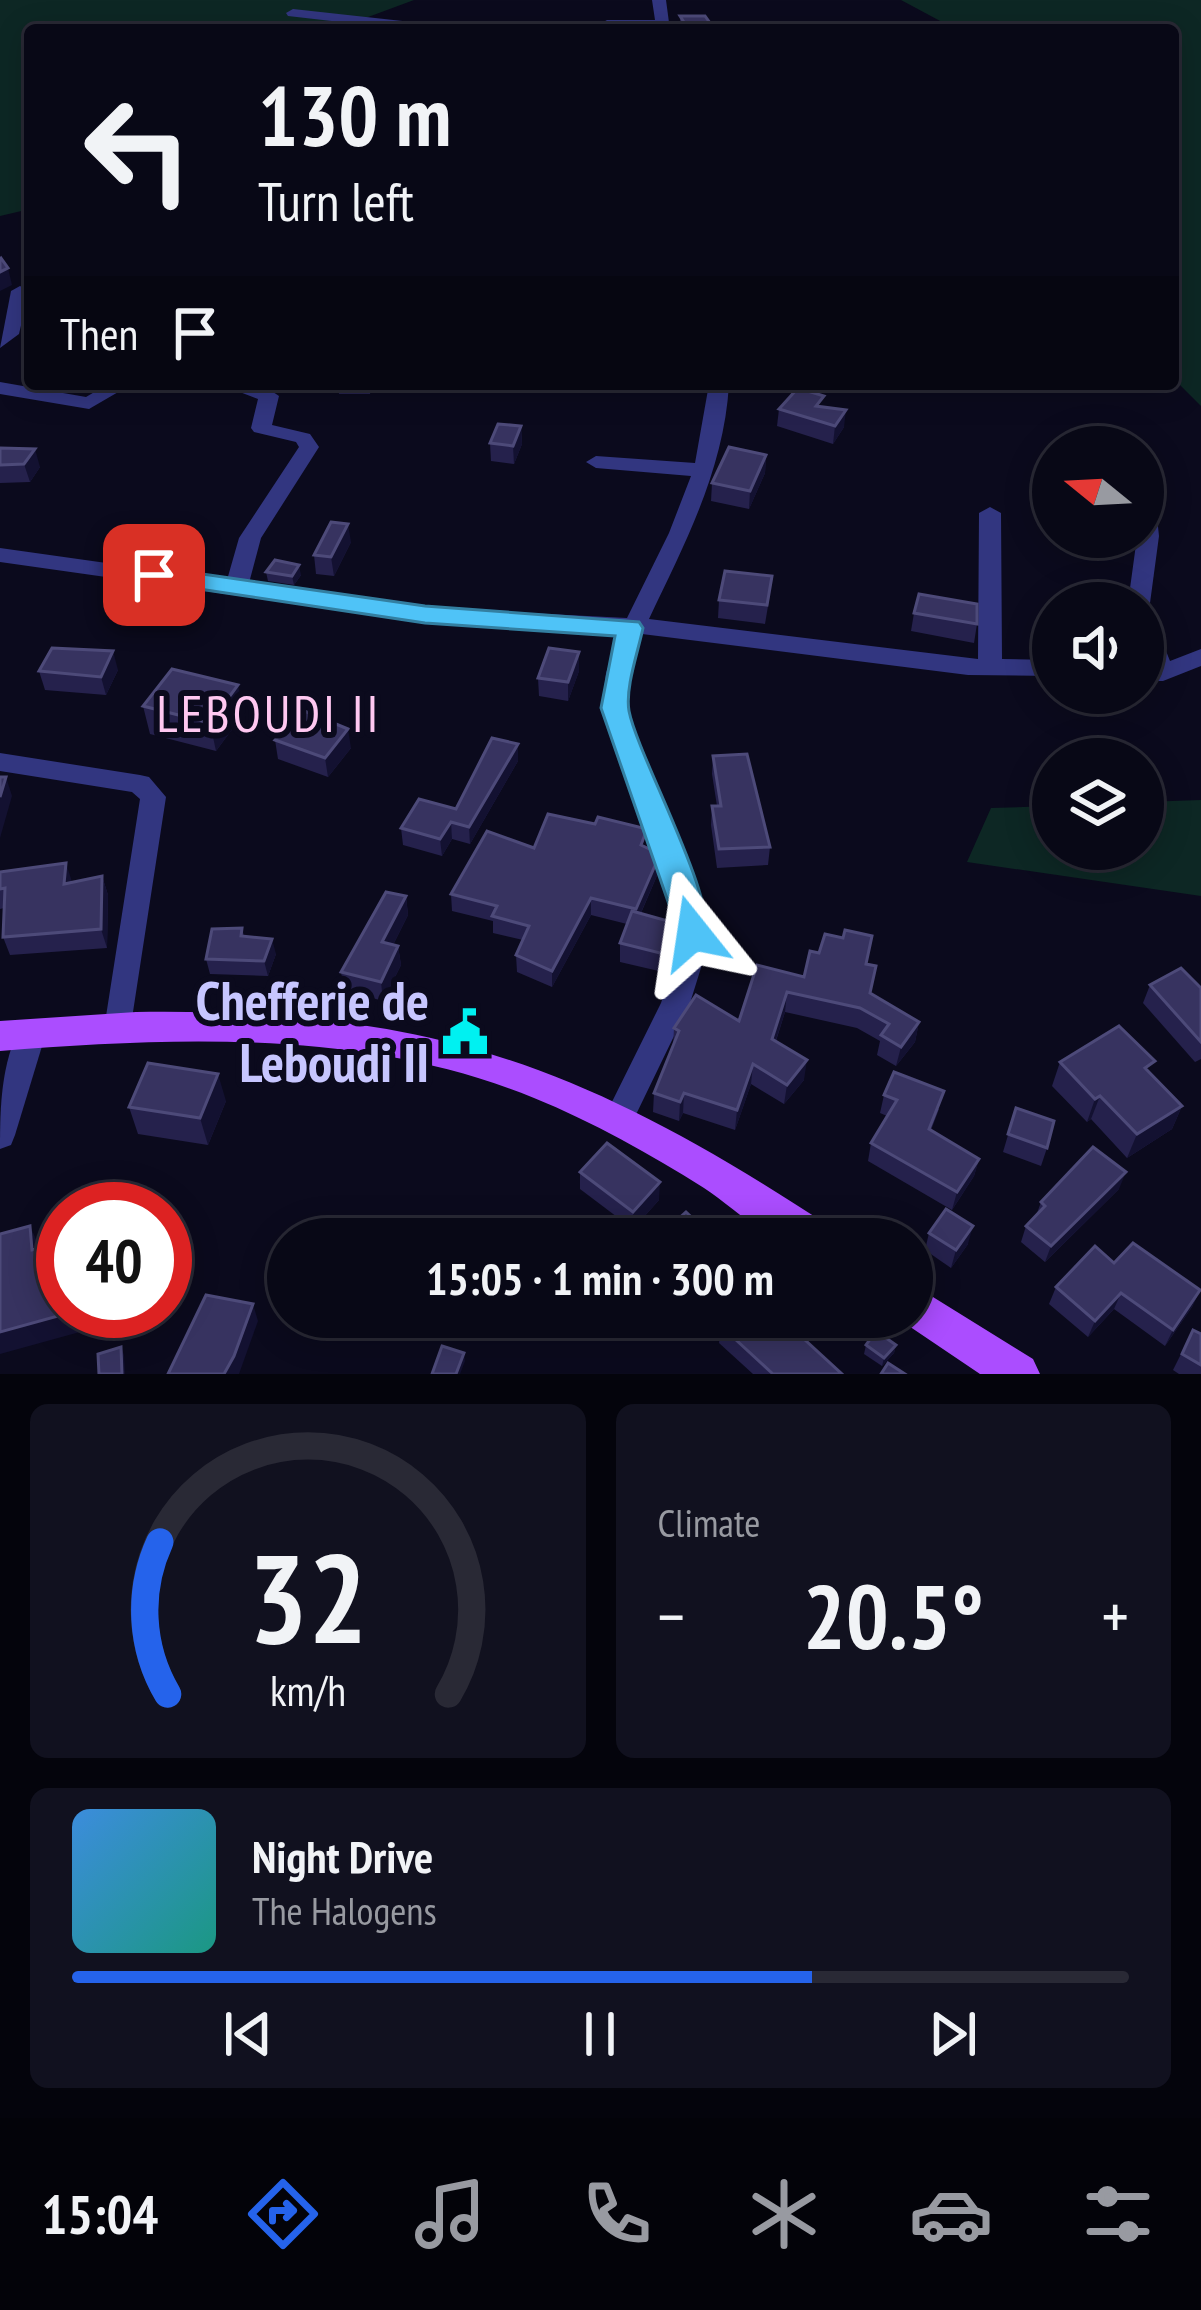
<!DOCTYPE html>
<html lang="en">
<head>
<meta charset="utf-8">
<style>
	:root { --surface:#080816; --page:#11111f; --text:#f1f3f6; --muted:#989aa1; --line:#292935; --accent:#2563eb }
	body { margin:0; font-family:"PT Sans Narrow",sans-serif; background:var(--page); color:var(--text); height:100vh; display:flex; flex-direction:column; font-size:45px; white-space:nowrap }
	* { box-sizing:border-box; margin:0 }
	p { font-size:39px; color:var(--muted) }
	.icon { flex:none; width:66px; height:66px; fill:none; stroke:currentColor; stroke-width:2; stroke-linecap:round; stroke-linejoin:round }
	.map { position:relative; height:1374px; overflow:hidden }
	.panel { display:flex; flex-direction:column; gap:30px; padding:30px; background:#04040c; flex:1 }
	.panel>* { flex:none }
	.hud { position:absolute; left:24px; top:24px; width:1155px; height:366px; border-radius:12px; box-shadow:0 6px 30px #0003,0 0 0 3px var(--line); background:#080816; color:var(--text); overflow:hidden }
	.needle { width:78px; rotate:288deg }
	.fabs { position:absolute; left:1032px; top:426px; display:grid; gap:24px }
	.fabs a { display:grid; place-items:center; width:132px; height:132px; border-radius:50%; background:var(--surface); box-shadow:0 6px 30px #0003,0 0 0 3px var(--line); font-size:60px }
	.speed { position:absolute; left:36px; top:1182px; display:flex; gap:24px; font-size:60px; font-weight:700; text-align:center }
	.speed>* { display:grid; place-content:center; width:156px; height:156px; border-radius:50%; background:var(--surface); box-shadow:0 6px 30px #0003,0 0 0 3px var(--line); line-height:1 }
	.speed .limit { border:18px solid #d22; background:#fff; color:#111 }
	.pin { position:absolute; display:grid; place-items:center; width:102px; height:102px; color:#fff; margin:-51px; border-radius:24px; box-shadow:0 6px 18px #0006 }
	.me { position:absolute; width:132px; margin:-66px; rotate:345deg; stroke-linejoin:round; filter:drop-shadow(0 0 9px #0008) }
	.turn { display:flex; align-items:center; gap:42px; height:252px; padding:0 36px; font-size:54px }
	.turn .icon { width:156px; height:156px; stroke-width:2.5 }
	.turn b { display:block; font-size:84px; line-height:102px }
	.then { display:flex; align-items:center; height:114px; padding:0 36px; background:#0003; gap:24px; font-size:45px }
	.big { font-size:90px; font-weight:600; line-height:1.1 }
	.panel .card { flex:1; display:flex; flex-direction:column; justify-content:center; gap:18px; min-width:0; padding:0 42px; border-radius:18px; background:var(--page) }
	.panel .dial { align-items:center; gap:0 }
	.dial svg { height:312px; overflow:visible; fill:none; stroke:var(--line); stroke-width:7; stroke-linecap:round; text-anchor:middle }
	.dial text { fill:var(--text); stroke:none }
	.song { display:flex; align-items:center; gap:36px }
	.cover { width:144px; height:144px; border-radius:18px; background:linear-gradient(135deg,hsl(210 70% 55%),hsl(170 70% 35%)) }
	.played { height:12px; border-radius:6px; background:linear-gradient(90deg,var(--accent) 70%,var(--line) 70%) }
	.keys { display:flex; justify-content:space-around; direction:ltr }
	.heat { display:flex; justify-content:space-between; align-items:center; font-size:66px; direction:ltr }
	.panel .tiles { flex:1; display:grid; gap:30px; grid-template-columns:1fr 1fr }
	.card:last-child { grid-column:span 2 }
	.trip { position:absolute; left:267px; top:1218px; width:666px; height:120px; border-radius:60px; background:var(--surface); box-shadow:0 6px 30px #0003,0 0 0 3px var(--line); font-weight:600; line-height:120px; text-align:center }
	.dock { display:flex; height:192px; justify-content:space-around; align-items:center; background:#030309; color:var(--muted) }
	.dock .icon { width:84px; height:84px }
	.dock .current { color:var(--accent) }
	.dock b { font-size:54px; color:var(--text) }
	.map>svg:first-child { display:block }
</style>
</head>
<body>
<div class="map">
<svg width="1201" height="1374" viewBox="0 0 1201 1374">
	<rect width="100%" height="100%" fill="#0b0a1d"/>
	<!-- green -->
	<g fill="#0d2724">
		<polygon points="0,0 414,0 333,30 30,30 30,209 0,216"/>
		<polygon points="901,0 1201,0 1201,406 1173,378 1173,30 957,30"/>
		<polygon points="1201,800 1201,896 967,862 991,808 1053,806 1053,849 1143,849 1143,802"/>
	</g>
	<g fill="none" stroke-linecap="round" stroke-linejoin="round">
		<!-- minor -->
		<g fill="#323680" fill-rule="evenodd">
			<polygon points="652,0 666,0 670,30 607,28 600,24 607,20 655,20"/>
			<polygon points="293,9 448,26 455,30 410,30 288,16 286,13"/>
			<polygon points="20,286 29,291 19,334 0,348 11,291"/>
			<polygon points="0,382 86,397 108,384 132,384 89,409 0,394"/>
			<path d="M219,384C240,384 262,383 279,396L272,425L310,434L319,447L261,538L249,583L425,608L627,618L669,533L691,476L596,468L586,462L596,456L695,463L709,384H729C724,470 685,543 649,619L978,659L979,513L990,507L1001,513L1002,659L1053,660V676L968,675L642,634L630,673L626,708L686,854L707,933L705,955L690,1003L629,1129L618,1133L607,1129L603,1120L661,1003L677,955L679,933L660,854L602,708L606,673L620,633L425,622L0,562V548L227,580L239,538L299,447L296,442L254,432L251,428L258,399Z"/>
			<polygon points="1144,482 1154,488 1159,536 1150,603 1143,609 1143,603 1128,603 1137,537 1143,537"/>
			<polygon points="1143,613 1154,621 1170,661 1201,649 1201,666 1163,681 1143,681 1143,665 1148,665 1143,651"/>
			<polygon points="0,753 140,775 149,777 166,797 129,1038 119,1041 109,1038 104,1029 140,799 132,792 0,771"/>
			<path d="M31,1021L41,1024L46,1033L15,1135L11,1145L0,1149C0,1105 1,1065 21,1024Z"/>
		</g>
		<!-- major -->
		<g fill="#ab4dff" fill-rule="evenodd">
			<path d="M136,1012C431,1008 585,1066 829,1226L835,1239C820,1239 795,1244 780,1239C755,1230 727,1203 704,1188C650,1154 593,1122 534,1098C366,1029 177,1037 0,1051V1021Z"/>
			<polygon points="912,1284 1033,1359 1040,1374 980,1374 897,1318 912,1317"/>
		</g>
	</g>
	<!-- wall -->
	<g fill="#25214c">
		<polygon points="680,16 715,30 680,30"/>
		<polygon points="338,384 372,384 370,394 339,394"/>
		<polygon points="823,407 844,427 833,444 777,426 779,409"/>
		<polygon points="521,426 522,444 514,464 491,461 490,443"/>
		<polygon points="0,448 40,467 30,482 0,483"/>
		<polygon points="766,455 765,473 749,509 711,501 712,483"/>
		<polygon points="351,542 334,576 316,574 314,555"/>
		<polygon points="266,572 301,575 294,585 268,581"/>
		<polygon points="770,594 765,624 718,618 719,600"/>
		<polygon points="914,613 977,624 974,643 911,631"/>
		<polygon points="118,670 106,695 45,690 39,671"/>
		<polygon points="579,671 568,701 539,696 538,678"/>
		<polygon points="143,706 244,713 216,751 150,734"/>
		<polygon points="275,740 351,748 328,777 278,759"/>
		<polygon points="518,744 518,761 470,844 452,839 442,856 403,845 401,828 456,809"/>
		<polygon points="713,756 770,847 768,865 717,868 711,825 712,806 717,806 712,774"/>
		<polygon points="595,824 646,847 659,871 641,913 674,941 663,972 620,962 620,943 627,924 591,915 552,987 517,972 516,955 523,940 493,933 493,921 452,911 451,894 534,848"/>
		<polygon points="0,872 72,883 102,876 108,895 107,948 10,955 3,937 4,908 0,909"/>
		<polygon points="406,896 408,915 393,945 398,946 401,965 383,1001 344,990 341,972"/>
		<polygon points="242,928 244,936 276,954 268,976 210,974 206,959"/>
		<polygon points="867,964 871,994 919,1022 915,1042 896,1066 877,1055 880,1041 857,1028 785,1012 776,1041 804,1080 784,1104 751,1084 735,1130 683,1113 679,1121 653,1112 654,1093 673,1046 674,1028 739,1021 804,977"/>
		<polygon points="1150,985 1201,988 1201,1059 1195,1062 1143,1003"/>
		<polygon points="1060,1062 1150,1073 1182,1106 1172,1129 1127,1158 1091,1119 1087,1122 1052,1086"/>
		<polygon points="884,1095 939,1109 931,1130 979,1159 974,1176 952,1210 868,1161 871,1143 887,1116 880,1113"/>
		<polygon points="226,1101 208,1145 138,1134 129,1107"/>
		<polygon points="1016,1108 1047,1148 1041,1166 1003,1152"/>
		<polygon points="580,1172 659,1200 633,1229 580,1189"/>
		<polygon points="1119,1189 1045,1262 1021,1242 1026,1226 1036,1216 1041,1202"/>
		<polygon points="929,1233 968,1244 951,1268 925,1250"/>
		<polygon points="1114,1263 1200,1290 1192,1307 1165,1346 1114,1309 1088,1337 1049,1304 1056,1287"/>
		<polygon points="721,1326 842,1374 753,1374 719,1343"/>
		<polygon points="1193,1330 1201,1334 1201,1374 1179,1374 1173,1370"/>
		<polygon points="866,1345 896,1345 894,1353 882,1366 864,1354"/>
	</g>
	<!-- shaded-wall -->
	<g fill="#131131">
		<polygon points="8,268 12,285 0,291 0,272"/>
		<polygon points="846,410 844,427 833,444 835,426"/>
		<polygon points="521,426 522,444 514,464 513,446"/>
		<polygon points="35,449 40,467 30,482 24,464"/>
		<polygon points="766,455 765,473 749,509 750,491"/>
		<polygon points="348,524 351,542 334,576 331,557"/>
		<polygon points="299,565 301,575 294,585 292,576"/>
		<polygon points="113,651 118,670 106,695 101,677"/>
		<polygon points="579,652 579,671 568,701 568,682"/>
		<polygon points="238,685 244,713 216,751 210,723"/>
		<polygon points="348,729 351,748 328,777 325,758"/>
		<polygon points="518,744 518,761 470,844 469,827"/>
		<polygon points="6,777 12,796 0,838 0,797"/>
		<polygon points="451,822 452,839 442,856 440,839"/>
		<polygon points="660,854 659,871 635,926 636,909"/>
		<polygon points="66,863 72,882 64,884"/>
		<polygon points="102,876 108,895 107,948 101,929"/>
		<polygon points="406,896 408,915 385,961 382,942"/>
		<polygon points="591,898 591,915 552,987 552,971"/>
		<polygon points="675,923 674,941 663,972 664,954"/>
		<polygon points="272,939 276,954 268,976 264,961"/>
		<polygon points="398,946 401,965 383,1001 381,982"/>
		<polygon points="787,992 785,1012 770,1058 772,1039"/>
		<polygon points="919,1022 915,1042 896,1066 901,1047"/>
		<polygon points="807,1060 804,1080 784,1104 787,1085"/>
		<polygon points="753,1064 751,1084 735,1130 737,1110"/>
		<polygon points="218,1074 226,1101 208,1145 200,1118"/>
		<polygon points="684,1093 683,1113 679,1121 680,1102"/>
		<polygon points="1100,1096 1091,1119 1087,1122 1095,1099"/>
		<polygon points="1182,1106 1172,1129 1127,1158 1137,1134"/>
		<polygon points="979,1159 974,1176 952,1210 957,1192"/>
		<polygon points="1126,1172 1119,1189 1045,1262 1051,1246"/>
		<polygon points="660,1182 659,1200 633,1229 633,1212"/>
		<polygon points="30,1226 39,1246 41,1269 32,1250"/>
		<polygon points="973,1226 968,1244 951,1268 956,1250"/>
		<polygon points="1200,1290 1192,1307 1165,1346 1173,1330"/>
		<polygon points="1121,1293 1114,1309 1088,1337 1095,1321"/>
		<polygon points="253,1304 258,1321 239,1374 224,1374"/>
		<polygon points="76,1311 85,1311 87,1330 0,1354 0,1332"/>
		<polygon points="896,1345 894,1353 882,1366 884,1358"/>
		<polygon points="121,1347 124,1355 125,1374 122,1374"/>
		<polygon points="464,1353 465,1361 460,1374 456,1374"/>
	</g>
	<!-- building -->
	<g fill="#373360" stroke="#4d4a79" stroke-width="3">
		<polygon points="680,16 705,16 715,30 689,30"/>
		<polygon points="1,258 8,268 0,272 0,259"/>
		<polygon points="798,388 824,396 816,406 846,410 835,426 779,409"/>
		<polygon points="498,424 521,426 513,446 490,443"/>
		<polygon points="729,447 766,455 750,491 712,483"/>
		<polygon points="0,448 35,449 24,464 0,465"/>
		<polygon points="331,522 348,524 331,557 314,555"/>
		<polygon points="275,560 299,565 292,576 266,572"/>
		<polygon points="725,571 772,576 767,605 719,600"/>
		<polygon points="919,594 977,604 977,624 914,613"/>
		<polygon points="52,648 113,651 101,677 39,671"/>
		<polygon points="549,648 579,652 568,682 538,678"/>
		<polygon points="172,669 238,685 210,723 143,706"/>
		<polygon points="302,710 348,729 325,758 275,740"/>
		<polygon points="492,738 518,744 469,827 451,822 440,839 401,828 419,799 456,809"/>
		<polygon points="747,754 770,847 719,849 712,806 721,806 713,756"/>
		<polygon points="0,777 6,777 0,797"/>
		<polygon points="548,814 595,824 598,817 647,829 641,845 660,854 636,909 591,898 552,971 516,955 529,926 492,916 497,906 451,894 487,831 534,848"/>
		<polygon points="66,863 64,884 102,876 101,929 3,937 5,888 0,889 0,872"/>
		<polygon points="386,892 406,896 382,942 398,946 381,982 341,972"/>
		<polygon points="632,911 675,923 664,954 620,943"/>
		<polygon points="242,928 241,936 272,939 264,961 206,959 212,929"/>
		<polygon points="845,930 872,936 866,964 876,966 870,993 919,1022 901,1047 881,1035 889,1024 860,1008 787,992 772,1039 807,1060 787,1085 753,1064 737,1110 684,1093 680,1102 654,1093 679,1031 674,1028 696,995 739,1021 757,965 804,977 810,951 819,953 825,934 843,938"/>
		<polygon points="1181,968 1201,988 1201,1042 1150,985"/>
		<polygon points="1119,1026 1155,1061 1145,1068 1182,1106 1137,1134 1100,1096 1095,1099 1060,1062"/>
		<polygon points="148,1063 218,1074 200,1118 129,1107"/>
		<polygon points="894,1072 944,1091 929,1129 979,1159 957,1192 871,1143 897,1100 884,1095"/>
		<polygon points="1016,1108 1054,1121 1047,1148 1008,1134"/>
		<polygon points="607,1143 660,1182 633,1212 580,1172"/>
		<polygon points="1093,1147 1126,1172 1051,1246 1026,1226 1045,1206 1041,1202"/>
		<polygon points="946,1209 973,1226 956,1250 929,1233"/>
		<polygon points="686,1212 715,1239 656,1239"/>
		<polygon points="30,1226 32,1250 63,1243 63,1311 76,1311 0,1332 0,1234"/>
		<polygon points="1133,1243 1200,1290 1173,1330 1121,1293 1095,1321 1056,1287 1095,1246 1114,1263"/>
		<polygon points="206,1295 253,1304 234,1356 224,1374 168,1374"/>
		<polygon points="731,1317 780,1317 842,1374 773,1374 721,1326"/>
		<polygon points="1193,1330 1201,1334 1201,1365 1182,1354"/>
		<polygon points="876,1331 896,1345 884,1358 866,1345"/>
		<polygon points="442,1346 464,1353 456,1374 432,1374"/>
		<polygon points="121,1347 122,1374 99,1374 98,1354"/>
		<polygon points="888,1363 905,1374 881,1374"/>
	</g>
	<!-- route -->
	<path fill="#4fc3f7" stroke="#337fa1" stroke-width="3" d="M154,567L425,606L639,622L643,628C638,652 625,688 629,711C638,757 722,907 704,942H682L601,708L615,636L425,623L146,581L142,575Z"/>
	<!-- icons -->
	<defs>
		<symbol id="civic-bare" viewBox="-9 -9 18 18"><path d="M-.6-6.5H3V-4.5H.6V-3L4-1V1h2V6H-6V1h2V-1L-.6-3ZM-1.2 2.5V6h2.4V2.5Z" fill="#00f1f1" stroke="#0b0a1d" stroke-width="2.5" paint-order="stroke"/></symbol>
	</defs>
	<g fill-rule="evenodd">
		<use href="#civic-bare" x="432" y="999" width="66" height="66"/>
	</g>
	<g text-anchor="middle" stroke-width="12" stroke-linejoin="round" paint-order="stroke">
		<!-- quarter labels -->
		<g font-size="51" letter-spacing="3" fill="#ffc8f1" stroke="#0b0a1d">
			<text x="269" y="732">LEBOUDI II</text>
		</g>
		<!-- near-poi labels -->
		<g font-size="54" font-weight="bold" fill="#c7c6ff" stroke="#0b0a1d" text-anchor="end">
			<text x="429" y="1020">Chefferie de<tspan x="429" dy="62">Leboudi II</tspan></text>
		</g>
	</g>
</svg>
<div class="fabs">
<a><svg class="needle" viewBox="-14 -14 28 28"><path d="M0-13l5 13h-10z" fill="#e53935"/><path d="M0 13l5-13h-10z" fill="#989aa1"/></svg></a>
<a><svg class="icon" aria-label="sound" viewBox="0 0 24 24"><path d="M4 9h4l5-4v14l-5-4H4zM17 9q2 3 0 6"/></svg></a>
<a><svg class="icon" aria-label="layers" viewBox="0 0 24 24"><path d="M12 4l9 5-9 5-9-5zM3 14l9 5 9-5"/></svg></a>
</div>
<div class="speed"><div class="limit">40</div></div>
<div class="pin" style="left:154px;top:575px;background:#d93025"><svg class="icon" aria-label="arrive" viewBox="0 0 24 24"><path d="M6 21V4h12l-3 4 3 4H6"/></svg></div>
<svg class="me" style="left:693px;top:933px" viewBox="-20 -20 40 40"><path d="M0-17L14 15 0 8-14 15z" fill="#4fc3f7" stroke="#fff" stroke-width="4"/></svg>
<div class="trip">15:05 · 1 min · 300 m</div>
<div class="hud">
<div class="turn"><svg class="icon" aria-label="left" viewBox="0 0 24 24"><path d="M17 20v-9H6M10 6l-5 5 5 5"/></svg><div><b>130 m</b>Turn left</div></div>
<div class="then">Then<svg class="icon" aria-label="arrive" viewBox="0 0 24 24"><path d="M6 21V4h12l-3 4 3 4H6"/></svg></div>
</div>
</div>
<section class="panel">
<div class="tiles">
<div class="card dial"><svg viewBox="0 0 100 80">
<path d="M14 69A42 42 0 1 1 86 69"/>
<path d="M14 69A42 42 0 0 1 12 30" stroke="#2563eb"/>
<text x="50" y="56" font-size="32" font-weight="700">32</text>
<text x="50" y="72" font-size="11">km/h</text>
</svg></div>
<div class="card"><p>Climate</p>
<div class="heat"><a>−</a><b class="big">20.5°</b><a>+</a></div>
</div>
<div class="card">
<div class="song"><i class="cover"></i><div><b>Night Drive</b><p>The Halogens</p></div></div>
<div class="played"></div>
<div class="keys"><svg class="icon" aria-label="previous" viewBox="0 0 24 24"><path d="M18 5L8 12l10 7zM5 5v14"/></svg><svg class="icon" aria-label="pause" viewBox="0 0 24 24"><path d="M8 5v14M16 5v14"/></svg><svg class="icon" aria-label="next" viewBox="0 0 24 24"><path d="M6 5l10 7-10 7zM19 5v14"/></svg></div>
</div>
</div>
</section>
<nav class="dock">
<b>15:04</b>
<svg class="icon current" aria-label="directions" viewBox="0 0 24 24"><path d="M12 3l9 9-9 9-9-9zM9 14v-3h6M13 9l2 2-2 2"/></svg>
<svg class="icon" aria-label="music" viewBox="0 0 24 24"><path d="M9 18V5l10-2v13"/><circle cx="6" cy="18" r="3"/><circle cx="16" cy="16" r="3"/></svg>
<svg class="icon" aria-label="phone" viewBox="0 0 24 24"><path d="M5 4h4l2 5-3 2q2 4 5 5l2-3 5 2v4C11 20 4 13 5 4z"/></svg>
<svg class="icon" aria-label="climate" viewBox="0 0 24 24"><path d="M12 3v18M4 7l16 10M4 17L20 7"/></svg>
<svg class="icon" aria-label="car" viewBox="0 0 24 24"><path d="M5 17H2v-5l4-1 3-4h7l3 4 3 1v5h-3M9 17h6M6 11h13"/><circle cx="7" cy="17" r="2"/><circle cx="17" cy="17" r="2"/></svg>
<svg class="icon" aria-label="filters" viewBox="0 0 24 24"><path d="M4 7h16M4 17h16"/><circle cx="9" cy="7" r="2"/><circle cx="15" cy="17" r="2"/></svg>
</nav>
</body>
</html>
